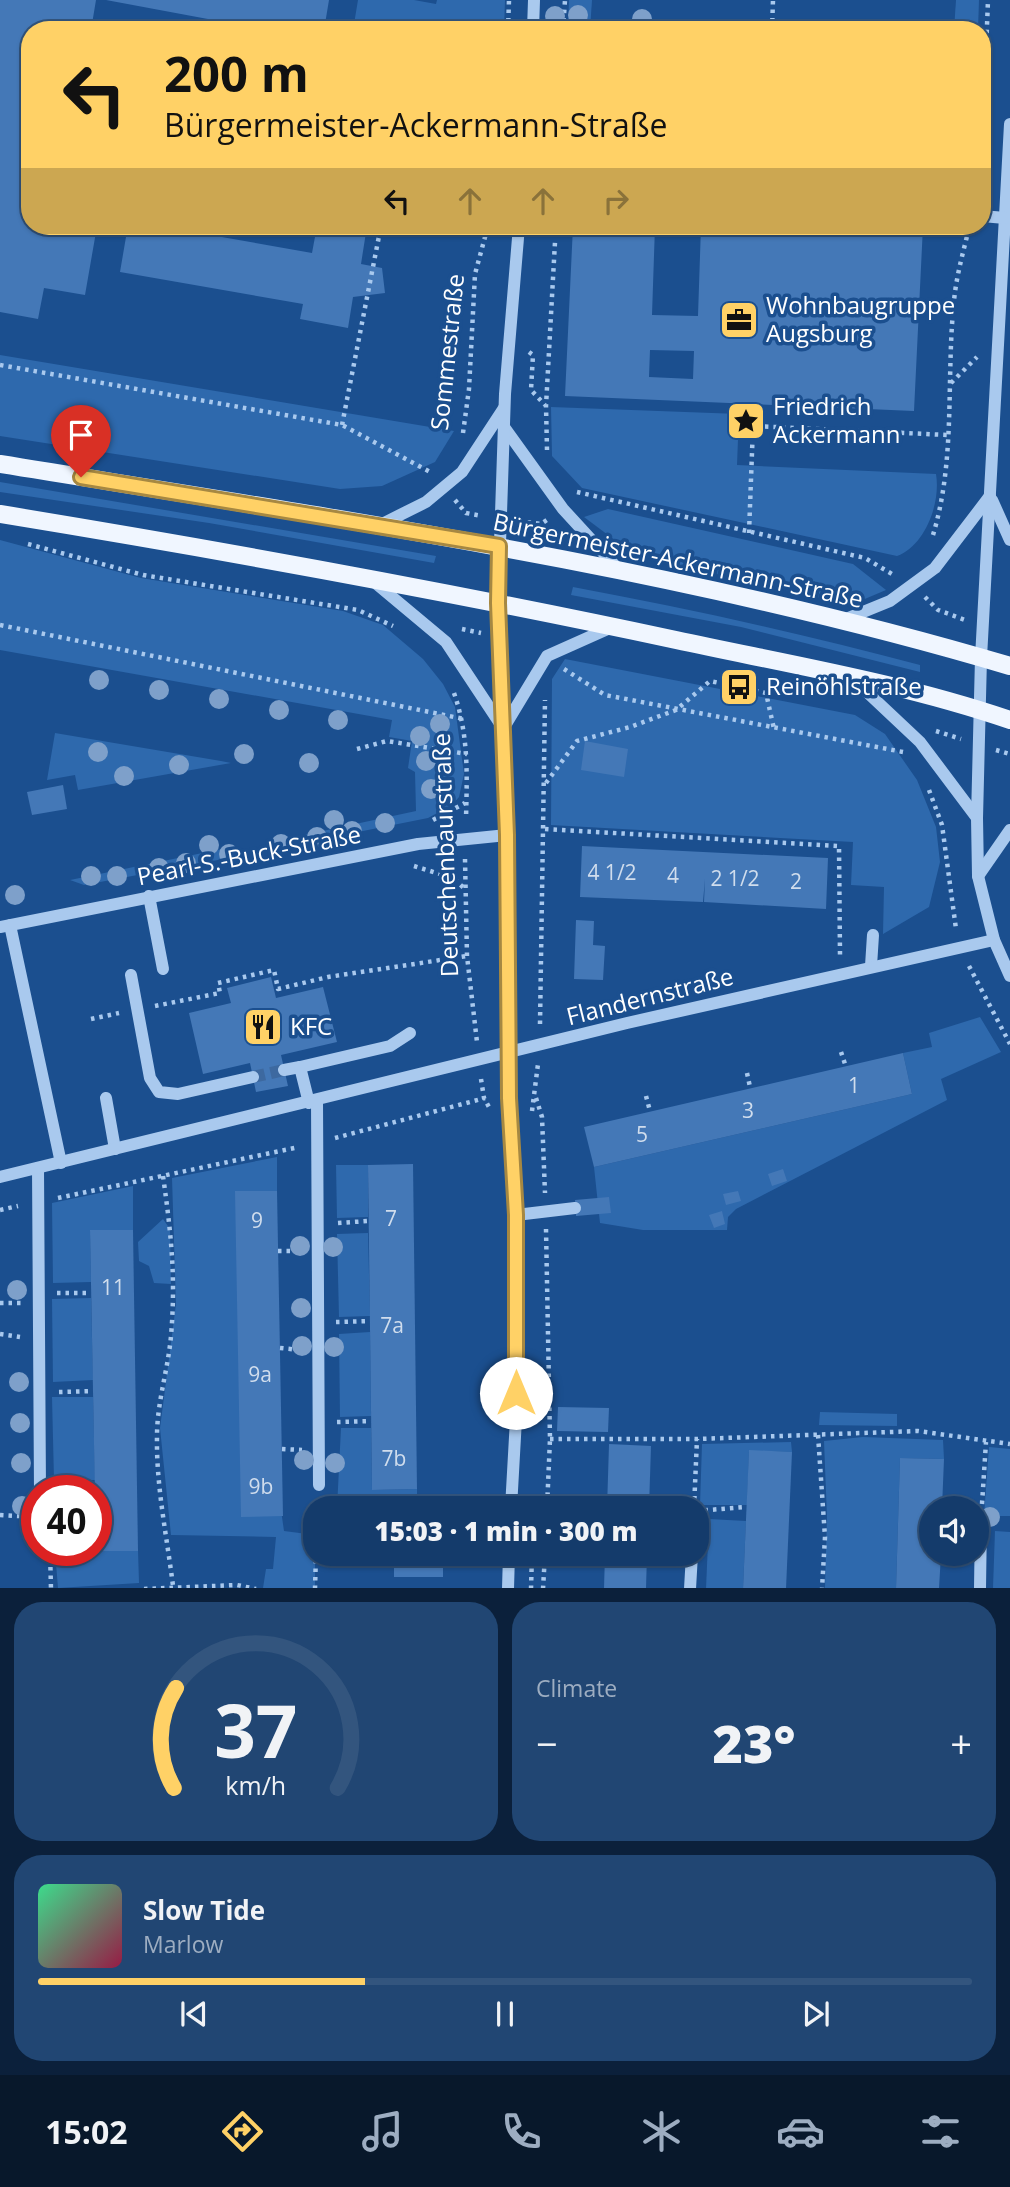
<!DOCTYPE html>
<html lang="en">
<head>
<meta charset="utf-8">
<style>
	:root { --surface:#143b6b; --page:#214673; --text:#f1f3f6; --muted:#9dadc1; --line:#33557e; --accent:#ffd166 }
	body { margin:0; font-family:"Open Sans",sans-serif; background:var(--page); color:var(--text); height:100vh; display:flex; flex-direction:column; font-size:26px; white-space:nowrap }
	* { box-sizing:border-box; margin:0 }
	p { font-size:23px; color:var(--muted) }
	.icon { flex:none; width:38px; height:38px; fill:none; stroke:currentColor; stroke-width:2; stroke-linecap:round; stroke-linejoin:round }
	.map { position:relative; height:1588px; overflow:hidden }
	.side { display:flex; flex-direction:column; gap:14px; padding:14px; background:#0b203b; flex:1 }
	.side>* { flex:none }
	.top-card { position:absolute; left:21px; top:21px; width:970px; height:214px; border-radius:28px; box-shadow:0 2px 5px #0004,0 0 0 2px var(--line); background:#ffd166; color:#111; overflow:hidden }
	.tools { position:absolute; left:919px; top:1496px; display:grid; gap:14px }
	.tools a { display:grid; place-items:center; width:70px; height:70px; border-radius:50%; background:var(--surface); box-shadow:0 2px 5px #0004,0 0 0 2px var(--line); font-size:35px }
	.speed { position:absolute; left:21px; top:1475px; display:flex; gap:14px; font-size:35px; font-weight:700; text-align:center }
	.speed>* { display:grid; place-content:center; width:91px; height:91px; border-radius:50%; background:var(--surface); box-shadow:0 2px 5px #0004,0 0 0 2px var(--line); line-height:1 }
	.speed .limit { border:10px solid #d22; background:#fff; color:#111 }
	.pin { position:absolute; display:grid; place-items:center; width:60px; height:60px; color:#fff; margin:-72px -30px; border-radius:50% 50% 50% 0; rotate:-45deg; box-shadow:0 0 7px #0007 }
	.pin .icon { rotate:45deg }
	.me { position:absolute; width:77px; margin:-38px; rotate:0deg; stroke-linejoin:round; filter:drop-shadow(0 0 5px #0008) }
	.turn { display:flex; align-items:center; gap:24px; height:147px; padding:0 28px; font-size:32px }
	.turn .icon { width:91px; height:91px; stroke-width:2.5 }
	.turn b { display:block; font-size:49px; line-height:60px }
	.lanes { display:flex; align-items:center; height:66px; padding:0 28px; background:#0003; justify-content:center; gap:35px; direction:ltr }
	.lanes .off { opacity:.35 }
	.big { font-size:52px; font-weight:800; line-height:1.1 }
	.side .card { flex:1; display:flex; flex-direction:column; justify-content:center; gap:10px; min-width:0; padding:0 24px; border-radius:28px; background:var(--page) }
	.side .dial { align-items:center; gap:0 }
	.dial svg { height:182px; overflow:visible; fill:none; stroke:var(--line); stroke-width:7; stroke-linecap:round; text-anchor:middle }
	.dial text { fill:var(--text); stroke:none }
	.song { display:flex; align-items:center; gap:21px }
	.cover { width:84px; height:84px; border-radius:10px; background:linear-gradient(135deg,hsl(150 70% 55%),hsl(340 70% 35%)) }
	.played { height:7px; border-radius:4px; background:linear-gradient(90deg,var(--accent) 35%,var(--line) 35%) }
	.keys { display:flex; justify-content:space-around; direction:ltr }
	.heat { display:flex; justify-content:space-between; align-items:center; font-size:38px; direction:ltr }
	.side .tiles { flex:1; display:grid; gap:14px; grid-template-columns:1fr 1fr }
	.card:last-child { grid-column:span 2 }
	.trip { position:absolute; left:303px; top:1496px; width:406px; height:70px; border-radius:28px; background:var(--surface); box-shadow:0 2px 5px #0004,0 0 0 2px var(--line); font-weight:800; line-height:70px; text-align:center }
	.dock { display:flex; height:112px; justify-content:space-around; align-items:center; background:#08182b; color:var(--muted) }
	.dock .icon { width:49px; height:49px }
	.dock .selected { color:var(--accent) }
	.dock b { font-size:32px; color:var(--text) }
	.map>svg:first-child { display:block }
</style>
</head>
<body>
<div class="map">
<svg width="1010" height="1589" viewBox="0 0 1010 1589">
	<rect width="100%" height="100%" fill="#1b4f8f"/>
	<!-- green -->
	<g fill="#2e69ad">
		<polygon points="358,0 414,0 436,4 437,0 505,0 504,30 353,30"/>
		<polygon points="569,0 592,0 590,30 568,30"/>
		<polygon points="956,0 979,0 978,30 954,30"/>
		<polygon points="0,355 454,431 435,462 382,486 340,489 0,436"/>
		<path d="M551,407L739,414L737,465L936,474C941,503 925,546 897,556L582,488L552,456Z"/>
		<polygon points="0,482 436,556 434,563 209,523 0,492"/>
		<polygon points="608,509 853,564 886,590 860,601 829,600 652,559 628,550 584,517"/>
		<polygon points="0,540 141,578 343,611 383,625 423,659 443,684 455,707 464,774 459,797 452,805 428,818 278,848 276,841 416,811 415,772 408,768 412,741 389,737 392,720 0,650"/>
		<path d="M573,587C690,609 805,634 920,665V672L741,627L571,595Z"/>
		<polygon points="565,659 855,715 885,734 917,780 936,827 940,862 929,907 883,934 884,887 851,885 853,842 551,825 552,679"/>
		<polygon points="55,733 221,761 231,763 78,790 75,775 47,780"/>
		<polygon points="232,847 234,857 84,885 70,880"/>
		<polygon points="980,1017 1001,1052 941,1079 947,1100 736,1209 728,1217 727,1230 643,1230 600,1223 594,1167 912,1094 903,1053 932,1047 929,1033"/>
		<polygon points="277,1157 277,1191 236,1191 284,1531 315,1535 315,1588 263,1588 266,1569 273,1569 276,1537 171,1535 160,1428 176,1304 172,1178"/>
		<polygon points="336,1165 368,1165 368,1217 337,1218"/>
		<polygon points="133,1186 133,1230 90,1230 91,1282 53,1283 52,1203"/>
		<polygon points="163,1219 170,1229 171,1284 154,1283 149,1266 139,1261 138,1242"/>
		<polygon points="368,1233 370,1316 339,1317 337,1234"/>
		<polygon points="91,1298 93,1380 53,1382 52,1299"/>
		<polygon points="370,1332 371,1416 340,1417 339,1334"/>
		<polygon points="52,1397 93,1397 95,1480 54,1480"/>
		<polygon points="820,1412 897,1414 897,1426 819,1425"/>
		<polygon points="341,1428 371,1428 372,1490 417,1489 417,1508 337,1508"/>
		<polygon points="863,1437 943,1440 944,1459 900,1458 896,1588 825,1588 827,1517 824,1441"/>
		<polygon points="791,1442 792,1452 749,1451 747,1505 700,1505 702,1444"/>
		<polygon points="989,1447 1010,1449 1010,1516 984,1516"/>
		<polygon points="709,1519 746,1521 743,1588 706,1589"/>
		<polygon points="995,1531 1010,1532 1010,1588 993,1588"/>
		<polygon points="55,1551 138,1551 139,1583 58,1588"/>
	</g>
	<!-- building -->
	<g fill="#4478b7" fill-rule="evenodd">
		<polygon points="0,0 96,0 91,30 30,30 30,226 159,226 312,253 317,226 367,226 361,264 382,268 385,293 353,297 348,328 300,319 303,304 120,272 126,237 96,232 85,295 44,288 38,319 0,312"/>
		<polygon points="106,0 329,0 324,30 267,30"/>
		<path d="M573,226H655L652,315L698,316L701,226H923L914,411L565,396ZM650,350L694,351L693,379L649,377Z"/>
		<polygon points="585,741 628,749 624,777 581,770"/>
		<polygon points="63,785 67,809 32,815 27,792"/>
		<polygon points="582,846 828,858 826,909 704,902 705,879 703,902 580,897"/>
		<polygon points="576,920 594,921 593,945 605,946 603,980 574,979"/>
		<polygon points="271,977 276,998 323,987 337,1042 281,1055 288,1086 256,1092 250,1063 203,1074 189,1013 231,1003 227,988"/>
		<polygon points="903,1053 912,1094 594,1167 584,1127"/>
		<polygon points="413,1164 417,1489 372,1490 368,1165"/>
		<polygon points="783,1169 787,1181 772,1186 768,1174"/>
		<polygon points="235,1191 277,1191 283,1516 241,1517"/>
		<polygon points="738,1191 741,1201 726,1205 723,1194"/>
		<polygon points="609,1197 611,1213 576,1216 575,1200"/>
		<polygon points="722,1211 725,1224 714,1228 709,1215"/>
		<polygon points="90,1230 133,1230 138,1551 96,1551"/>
		<polygon points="558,1407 609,1408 608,1432 557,1431"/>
		<polygon points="609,1444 651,1446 649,1508 607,1508"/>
		<polygon points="749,1450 792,1452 786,1589 743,1589"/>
		<polygon points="900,1458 944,1459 942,1508 931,1508 931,1554 941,1554 939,1589 896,1589"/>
		<rect x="394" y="1554" width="49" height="23"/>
		<polygon points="605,1554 647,1554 646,1589 604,1589"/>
	</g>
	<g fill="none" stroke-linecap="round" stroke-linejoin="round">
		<!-- minor-tunnel -->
		<polyline stroke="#3d69a0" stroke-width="12" stroke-dasharray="12 6" stroke-linecap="butt" points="253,1077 284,1070"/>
		<!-- path -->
		<g stroke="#a9c9ee" stroke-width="4.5" stroke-dasharray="3.5 5" stroke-linecap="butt">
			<polyline points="508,30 509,0"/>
			<polyline points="563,30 565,0"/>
			<polyline points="772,30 773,0"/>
			<polyline points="982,152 988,0"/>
			<polyline points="529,352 533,355 531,390 545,405"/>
			<polyline points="0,365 342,425 432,473"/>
			<polyline points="951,383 977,357"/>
			<polyline points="342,425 381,226"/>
			<polyline points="463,433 469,389 475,274 488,226"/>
			<polyline points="547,450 546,406 555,242"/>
			<polyline points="577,492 865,558 892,574"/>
			<polyline points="455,500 466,513 482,516"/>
			<polyline points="519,521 541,524 547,520"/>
			<polyline points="749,533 753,426 948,435"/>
			<path d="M933,535C957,456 945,372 955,292C958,270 964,249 969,228"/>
			<polyline points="28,544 143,575 358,610 393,626"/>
			<polyline points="925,597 938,610 965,620"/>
			<polyline points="0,625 464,719"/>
			<polyline points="462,629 481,633"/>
			<polyline points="564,669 605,695 903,752"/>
			<path d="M454,693C469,736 467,775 466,819"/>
			<polyline points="936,731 961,739"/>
			<polyline points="357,749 387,741 467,754"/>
			<polyline points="996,750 1010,754"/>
			<polyline points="546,783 577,741 630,727 676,710 710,681 766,693 774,729"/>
			<polyline points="929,790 942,825 956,929"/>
			<polyline points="433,820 465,803"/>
			<polyline points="545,829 839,846 840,955"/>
			<polyline points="465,859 467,956 477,1042"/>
			<polyline points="414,866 453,878 465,889"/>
			<polyline points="969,966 1010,1044"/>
			<polyline points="155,1006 220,993 218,983 274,970 278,989 328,977 467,956"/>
			<polyline points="91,1019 119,1013"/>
			<polyline points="540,1024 545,700"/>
			<polyline points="841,1052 846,1067"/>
			<polyline points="747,1073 750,1087"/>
			<polyline points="481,1079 484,1098 489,1107"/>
			<polyline points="646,1096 650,1111"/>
			<polyline points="536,1098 542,1117 545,1193"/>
			<polyline points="532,1111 538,1064"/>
			<polyline points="335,1138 485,1098"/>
			<path d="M163,1176C171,1233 176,1277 171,1336C168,1370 157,1402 157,1436C156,1486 167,1537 173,1586"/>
			<polyline points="58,1198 299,1147"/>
			<polyline points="0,1210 18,1206"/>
			<polyline points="338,1223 368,1221"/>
			<polyline points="546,1229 550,1439 547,1508"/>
			<polyline points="278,1251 298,1251"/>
			<polyline points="57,1293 91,1293"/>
			<polyline points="0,1303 21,1303"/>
			<polyline points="336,1322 370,1321"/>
			<polyline points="0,1334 20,1337"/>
			<polyline points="280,1348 300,1350"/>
			<polyline points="59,1392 93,1391"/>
			<polyline points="337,1422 371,1421"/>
			<polyline points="818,1435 825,1537 822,1589"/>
			<polyline points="550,1439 697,1439 918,1431 1010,1444"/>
			<polyline points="282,1449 302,1450"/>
			<polyline points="57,1488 95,1488"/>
			<polyline points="982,1504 986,1442"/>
			<polyline points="433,1508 433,1496"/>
			<polyline points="649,1508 661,1508"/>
			<polyline points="694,1508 697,1439"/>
			<polyline points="696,1511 746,1507"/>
			<polyline points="0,1515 37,1517"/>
			<polyline points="50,1550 51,1589"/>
			<polyline points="144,1589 237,1585 256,1589"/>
			<polyline points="315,1589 316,1554"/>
			<polyline points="531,1589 532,1554"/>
			<polyline points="543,1589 545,1554"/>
		</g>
		<!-- minor -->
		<g stroke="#a9c9ee" stroke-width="12">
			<polyline points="533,30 534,0"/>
			<polyline points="1010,124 981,658 977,818 978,876 994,940 1010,976"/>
			<polyline points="982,216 1005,218"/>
			<polyline points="566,226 573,226"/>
			<polyline points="504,427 563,509 619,570"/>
			<polyline points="992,500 1010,540"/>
			<polyline points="380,525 426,502 462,472 504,408"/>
			<polyline points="373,581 446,642 501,725"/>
			<polyline points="841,621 890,601 935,568 990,496"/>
			<polyline points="852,678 920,742 977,818"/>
			<polyline points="503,729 547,656 612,627"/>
			<polyline points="978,876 1010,830"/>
			<polyline points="149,896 163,969"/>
			<polyline points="10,925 61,1163"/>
			<polyline points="0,927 418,844 507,835"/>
			<polyline points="871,966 873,935"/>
			<polyline points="131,975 150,1078 159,1092 178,1094 253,1077"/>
			<polyline points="284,1070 300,1067"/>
			<polyline points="106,1098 115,1149"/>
			<polyline points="317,1101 319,1485"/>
			<polyline points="309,1103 300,1067 390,1046 410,1033"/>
			<polyline points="38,1168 40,1491"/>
			<polyline points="0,1177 627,1023 994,940"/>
			<polyline points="516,1215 575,1208"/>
			<polyline points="511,1508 516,1419 516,1215 509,1098 507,835 498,603 505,394 519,226"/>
			<polyline points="508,1589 509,1554"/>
			<polyline points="690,1589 692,1554"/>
			<polyline points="980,1589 981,1520"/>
		</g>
		<!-- major -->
		<g stroke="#f0f6ff" stroke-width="18">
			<path d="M0,464C339,519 680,568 1010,666"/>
			<path d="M0,514C226,551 451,592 676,640C787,664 902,683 1010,720"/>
		</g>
	</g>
	<!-- trees -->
	<g fill="#7ea0ca">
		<circle cx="578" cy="15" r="10"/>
		<circle cx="555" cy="16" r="10"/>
		<circle cx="642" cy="19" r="10"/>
		<circle cx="99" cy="680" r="10"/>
		<circle cx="159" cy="690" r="10"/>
		<circle cx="219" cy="699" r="10"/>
		<circle cx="279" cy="710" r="10"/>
		<circle cx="338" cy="720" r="10"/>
		<circle cx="440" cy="724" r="10"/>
		<circle cx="420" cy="736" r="10"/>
		<circle cx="98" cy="752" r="10"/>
		<circle cx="244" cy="754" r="10"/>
		<circle cx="426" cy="761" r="10"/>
		<circle cx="309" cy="763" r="10"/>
		<circle cx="179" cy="765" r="10"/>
		<circle cx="124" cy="776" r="10"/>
		<circle cx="431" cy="789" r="10"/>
		<circle cx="334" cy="820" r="10"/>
		<circle cx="385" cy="823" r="10"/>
		<circle cx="352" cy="831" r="10"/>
		<circle cx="317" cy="837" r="10"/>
		<circle cx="281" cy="844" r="10"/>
		<circle cx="209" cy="845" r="10"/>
		<circle cx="229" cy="854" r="10"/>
		<circle cx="186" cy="863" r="10"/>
		<circle cx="159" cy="868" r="10"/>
		<circle cx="91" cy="876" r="10"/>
		<circle cx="117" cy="876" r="10"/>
		<circle cx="15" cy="895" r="10"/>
		<circle cx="300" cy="1246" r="10"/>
		<circle cx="333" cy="1247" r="10"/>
		<circle cx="17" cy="1290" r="10"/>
		<circle cx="301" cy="1308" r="10"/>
		<circle cx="302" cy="1346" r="10"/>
		<circle cx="334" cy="1347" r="10"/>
		<circle cx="19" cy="1382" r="10"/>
		<circle cx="20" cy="1423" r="10"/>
		<circle cx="304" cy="1460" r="10"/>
		<circle cx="21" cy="1463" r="10"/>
		<circle cx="335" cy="1463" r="10"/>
		<circle cx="22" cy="1506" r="10"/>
		<circle cx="990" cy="1517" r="10"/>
	</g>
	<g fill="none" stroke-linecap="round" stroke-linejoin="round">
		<defs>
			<polyline id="route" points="81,477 499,546 498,603 507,835 509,1098 516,1215 516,1393"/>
		</defs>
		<!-- route casing -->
		<use href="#route" stroke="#a68842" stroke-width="18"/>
		<!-- route -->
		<use href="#route" stroke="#ffd166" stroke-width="12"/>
	</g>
	<!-- icons -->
	<defs>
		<symbol id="office-square" viewBox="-11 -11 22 22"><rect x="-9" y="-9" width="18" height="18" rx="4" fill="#ffd166" stroke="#1b4f8f"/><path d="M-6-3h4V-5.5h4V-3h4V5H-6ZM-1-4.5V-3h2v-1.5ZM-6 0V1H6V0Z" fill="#111"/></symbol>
		<symbol id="sight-square" viewBox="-11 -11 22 22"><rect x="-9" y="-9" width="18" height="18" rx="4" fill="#ffd166" stroke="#1b4f8f"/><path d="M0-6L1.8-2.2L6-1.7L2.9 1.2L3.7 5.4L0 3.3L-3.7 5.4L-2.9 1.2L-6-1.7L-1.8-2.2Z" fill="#111"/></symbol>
		<symbol id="bus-square" viewBox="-11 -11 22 22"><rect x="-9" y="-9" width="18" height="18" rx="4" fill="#ffd166" stroke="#1b4f8f"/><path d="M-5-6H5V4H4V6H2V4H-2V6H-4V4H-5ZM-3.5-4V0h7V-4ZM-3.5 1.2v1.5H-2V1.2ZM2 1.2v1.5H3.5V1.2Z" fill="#111"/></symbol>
		<symbol id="restaurant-square" viewBox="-11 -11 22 22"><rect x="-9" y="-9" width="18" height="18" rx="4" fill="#ffd166" stroke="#1b4f8f"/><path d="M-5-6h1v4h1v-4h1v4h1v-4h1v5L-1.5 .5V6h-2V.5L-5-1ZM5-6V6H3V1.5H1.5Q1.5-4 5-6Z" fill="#111"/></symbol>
	</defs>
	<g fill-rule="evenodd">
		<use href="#office-square" x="717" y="298" width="44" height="44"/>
		<use href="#sight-square" x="724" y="399" width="44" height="44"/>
		<use href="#bus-square" x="717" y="665" width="44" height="44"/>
		<use href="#restaurant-square" x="241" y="1005" width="44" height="44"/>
	</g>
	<g text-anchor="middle" stroke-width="7" stroke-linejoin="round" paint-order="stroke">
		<!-- number labels -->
		<g font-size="21" fill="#d0dded">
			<text x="612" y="880">4 1/2</text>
			<text x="673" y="883">4</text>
			<text x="735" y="886">2 1/2</text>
			<text x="796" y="889">2</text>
			<text x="854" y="1093">1</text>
			<text x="748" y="1118">3</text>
			<text x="642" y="1142">5</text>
			<text x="391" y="1226">7</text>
			<text x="257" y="1228">9</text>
			<text x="113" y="1295">11</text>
			<text x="392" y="1333">7a</text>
			<text x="260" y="1382">9a</text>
			<text x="394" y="1466">7b</text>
			<text x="261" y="1494">9b</text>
		</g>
		<!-- poi labels -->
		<g font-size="24" fill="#fff" stroke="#1b4f8f" text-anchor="start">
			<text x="766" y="314">Wohnbaugruppe<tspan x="766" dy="28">Augsburg</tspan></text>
			<text x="773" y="415">Friedrich<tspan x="773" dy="28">Ackermann</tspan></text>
			<text x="766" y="695">Reinöhlstraße</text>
			<text x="290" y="1035">KFC</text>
		</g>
		<!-- street labels -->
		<g font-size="24" fill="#fff" stroke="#1b4f8f">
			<text transform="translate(448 352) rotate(-84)" y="8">Sommestraße</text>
			<text transform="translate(678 561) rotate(12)" y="8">Bürgermeister-Ackermann-Straße</text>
			<text transform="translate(446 855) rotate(-92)" y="8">Deutschenbaurstraße</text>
			<text transform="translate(249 856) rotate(-11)" y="8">Pearl-S.-Buck-Straße</text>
			<text transform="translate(650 997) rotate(-14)" y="8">Flandernstraße</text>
		</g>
	</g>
</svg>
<div class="tools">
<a><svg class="icon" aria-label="sound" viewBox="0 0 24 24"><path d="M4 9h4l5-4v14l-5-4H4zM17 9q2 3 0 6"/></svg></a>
</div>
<div class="speed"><div class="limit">40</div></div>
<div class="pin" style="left:81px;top:477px;background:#d93025"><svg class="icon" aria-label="arrive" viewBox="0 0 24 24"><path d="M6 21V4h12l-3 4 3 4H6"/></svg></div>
<svg class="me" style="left:516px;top:1393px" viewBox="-20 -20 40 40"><circle r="19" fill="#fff"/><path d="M0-13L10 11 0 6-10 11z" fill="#ffd166"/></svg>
<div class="trip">15:03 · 1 min · 300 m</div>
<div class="top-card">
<div class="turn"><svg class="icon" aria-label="left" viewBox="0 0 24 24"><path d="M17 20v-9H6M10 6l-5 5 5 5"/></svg><div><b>200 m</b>Bürgermeister-Ackermann-Straße</div></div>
<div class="lanes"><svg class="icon" aria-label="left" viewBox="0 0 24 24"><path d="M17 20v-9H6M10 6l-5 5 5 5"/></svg><svg class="icon off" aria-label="ahead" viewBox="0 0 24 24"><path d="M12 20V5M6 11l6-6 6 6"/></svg><svg class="icon off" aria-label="ahead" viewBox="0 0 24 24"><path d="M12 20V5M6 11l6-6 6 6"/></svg><svg class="icon off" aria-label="right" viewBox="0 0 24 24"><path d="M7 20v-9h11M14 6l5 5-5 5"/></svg></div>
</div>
</div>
<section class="side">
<div class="tiles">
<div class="card dial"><svg viewBox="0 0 100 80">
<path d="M14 69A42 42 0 1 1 86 69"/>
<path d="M14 69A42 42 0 0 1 15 25" stroke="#ffd166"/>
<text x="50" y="56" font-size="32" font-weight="700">37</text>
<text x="50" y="72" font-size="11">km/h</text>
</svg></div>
<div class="card"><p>Climate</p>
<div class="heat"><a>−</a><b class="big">23°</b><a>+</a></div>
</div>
<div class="card">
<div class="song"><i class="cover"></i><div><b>Slow Tide</b><p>Marlow</p></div></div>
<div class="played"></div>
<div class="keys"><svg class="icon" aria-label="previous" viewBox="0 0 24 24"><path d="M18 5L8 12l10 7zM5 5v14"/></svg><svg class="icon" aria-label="pause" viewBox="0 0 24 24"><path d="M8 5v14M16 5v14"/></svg><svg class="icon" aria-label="next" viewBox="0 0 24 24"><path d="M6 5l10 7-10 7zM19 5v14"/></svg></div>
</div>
</div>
</section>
<nav class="dock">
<b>15:02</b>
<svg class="icon selected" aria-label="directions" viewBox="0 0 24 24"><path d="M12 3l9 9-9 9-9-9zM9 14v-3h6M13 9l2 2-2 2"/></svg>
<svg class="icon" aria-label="music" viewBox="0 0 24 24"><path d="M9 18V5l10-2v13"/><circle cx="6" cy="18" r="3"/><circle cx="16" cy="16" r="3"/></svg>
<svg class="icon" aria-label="phone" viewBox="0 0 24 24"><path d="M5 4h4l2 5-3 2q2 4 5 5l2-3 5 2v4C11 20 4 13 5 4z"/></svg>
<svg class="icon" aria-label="climate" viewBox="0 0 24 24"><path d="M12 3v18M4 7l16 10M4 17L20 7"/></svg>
<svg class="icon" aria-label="car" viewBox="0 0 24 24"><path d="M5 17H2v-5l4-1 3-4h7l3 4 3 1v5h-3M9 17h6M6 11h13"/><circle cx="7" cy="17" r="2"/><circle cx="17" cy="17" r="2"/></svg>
<svg class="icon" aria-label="filters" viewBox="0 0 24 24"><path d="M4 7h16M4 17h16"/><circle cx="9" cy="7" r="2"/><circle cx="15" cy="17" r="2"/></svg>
</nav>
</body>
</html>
